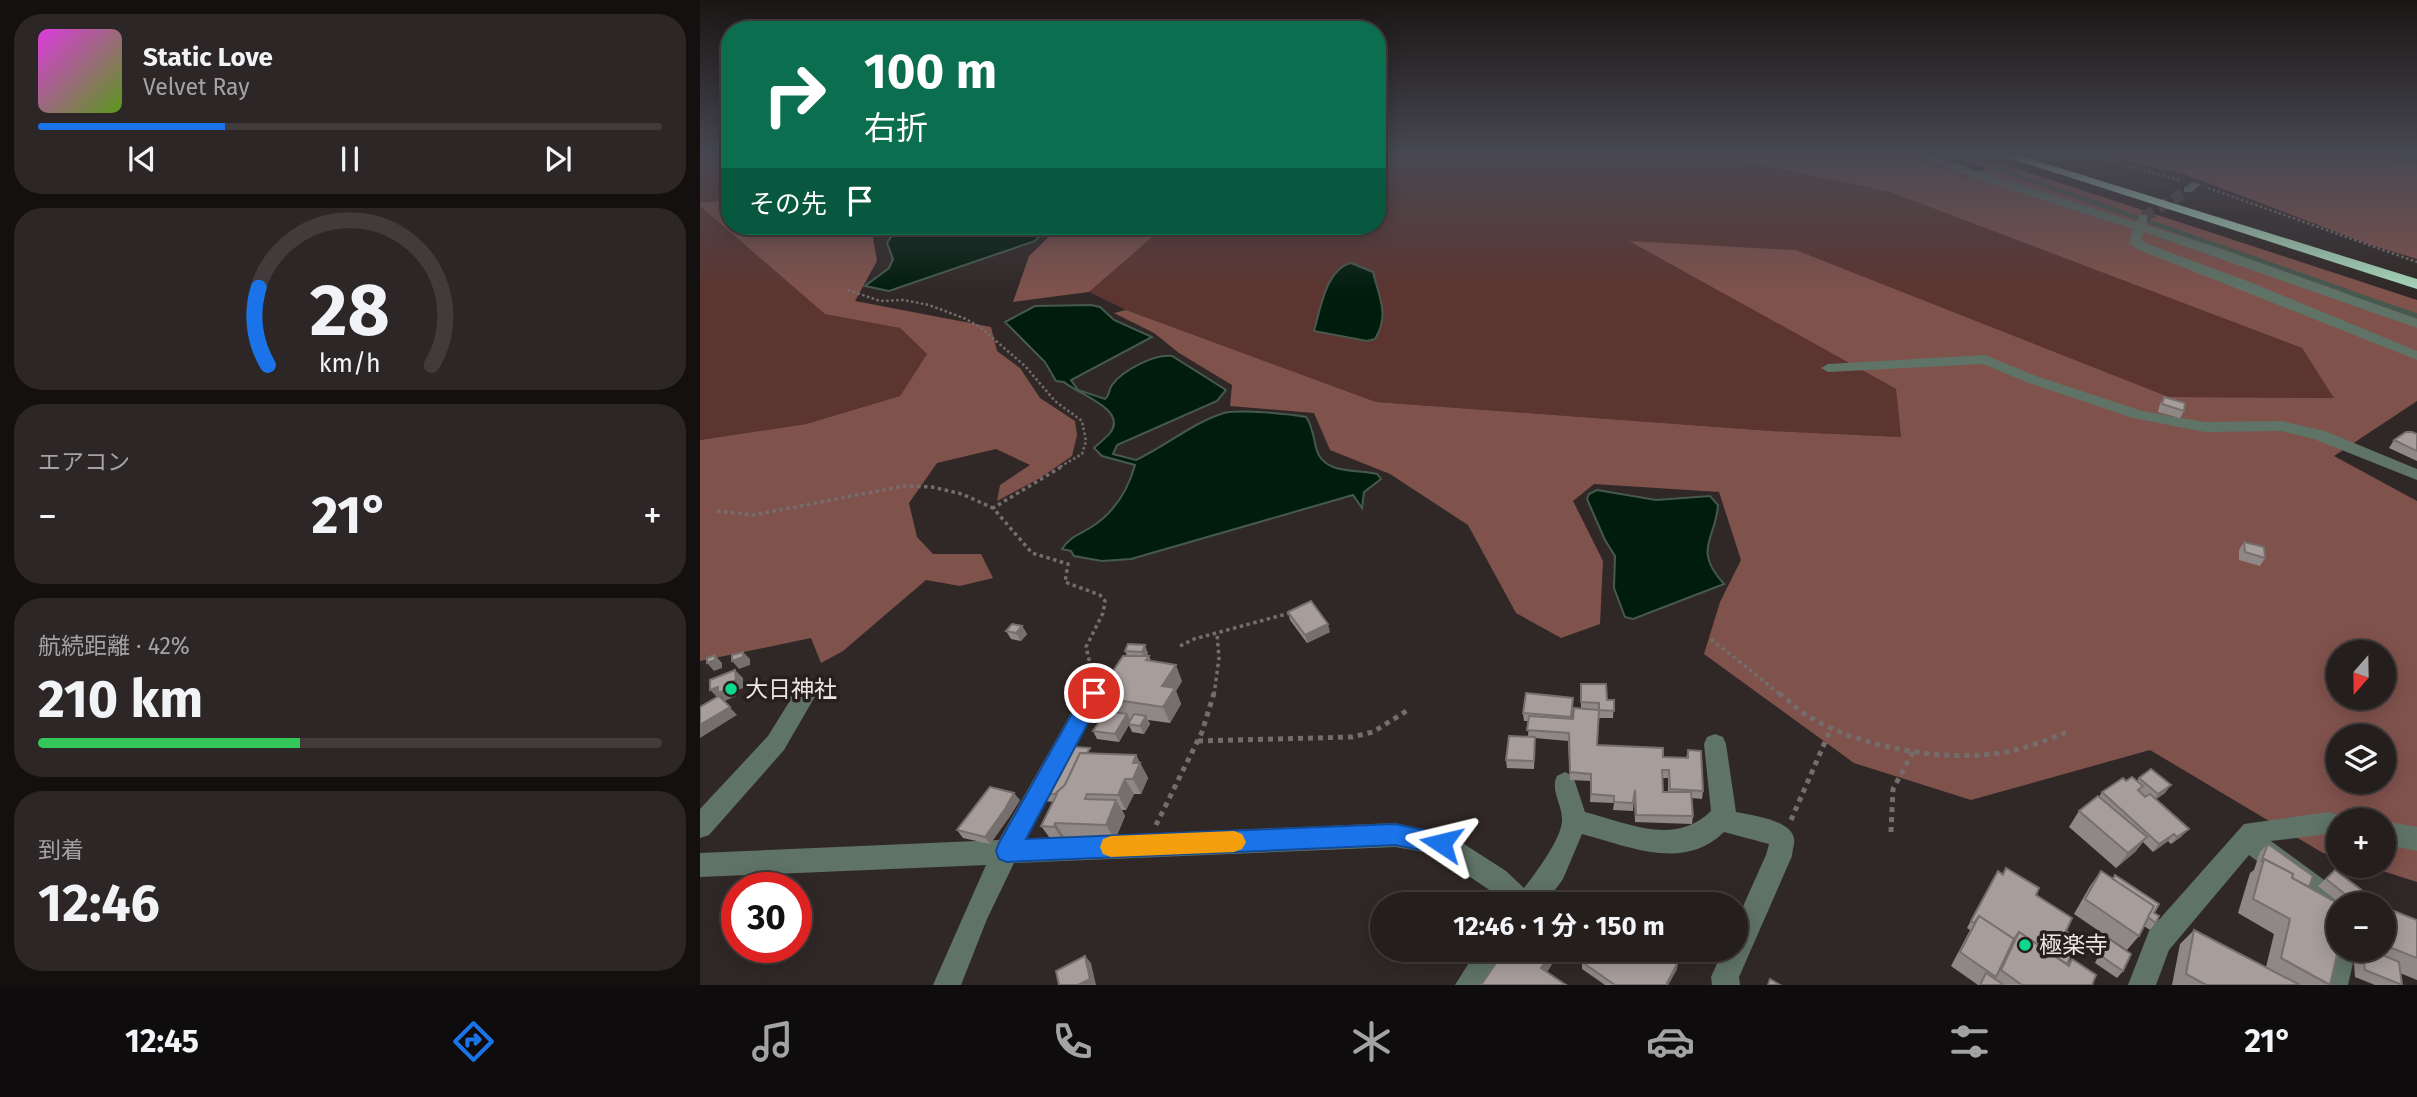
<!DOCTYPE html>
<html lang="ja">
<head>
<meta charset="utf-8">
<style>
	:root { --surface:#241e1d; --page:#2c2726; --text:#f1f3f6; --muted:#a3a2a4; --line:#413c3b; --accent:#1a73e8 }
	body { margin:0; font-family:"Fira Sans","Noto Sans JP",sans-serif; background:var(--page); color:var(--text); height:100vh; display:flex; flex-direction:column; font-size:26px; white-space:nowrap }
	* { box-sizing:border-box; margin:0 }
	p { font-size:23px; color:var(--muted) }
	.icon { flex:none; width:38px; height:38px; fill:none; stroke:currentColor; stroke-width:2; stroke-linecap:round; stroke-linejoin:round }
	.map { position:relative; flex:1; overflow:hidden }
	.side { display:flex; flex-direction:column; gap:14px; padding:14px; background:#141010; width:700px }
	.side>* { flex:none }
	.guide { position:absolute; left:21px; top:21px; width:665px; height:214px; border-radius:28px; box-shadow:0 4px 18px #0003,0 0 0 2px var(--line); background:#0b6e4f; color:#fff; overflow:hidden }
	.needle { width:46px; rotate:200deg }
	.tools { position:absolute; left:1626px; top:640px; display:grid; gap:14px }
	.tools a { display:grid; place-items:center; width:70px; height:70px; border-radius:50%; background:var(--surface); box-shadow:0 4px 18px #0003,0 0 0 2px var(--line); font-size:35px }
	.speed { position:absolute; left:21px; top:872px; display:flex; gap:14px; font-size:35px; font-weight:700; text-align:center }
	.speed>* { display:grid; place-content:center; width:91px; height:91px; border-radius:50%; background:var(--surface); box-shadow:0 4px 18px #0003,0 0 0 2px var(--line); line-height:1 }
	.speed .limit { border:10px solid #d22; background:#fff; color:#111 }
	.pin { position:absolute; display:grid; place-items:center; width:60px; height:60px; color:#fff; margin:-30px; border:4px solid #fff; border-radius:50%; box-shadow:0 2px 7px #0007 }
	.me { position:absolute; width:77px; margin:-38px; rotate:280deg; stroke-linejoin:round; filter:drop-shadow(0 0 5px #0008) }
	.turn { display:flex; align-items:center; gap:24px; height:147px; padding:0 28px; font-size:32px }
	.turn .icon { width:91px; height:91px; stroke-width:2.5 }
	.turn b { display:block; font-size:49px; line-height:60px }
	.then { display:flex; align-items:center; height:66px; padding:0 28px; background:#0003; gap:14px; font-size:26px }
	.big { font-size:52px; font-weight:700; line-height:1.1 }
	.side .widget { flex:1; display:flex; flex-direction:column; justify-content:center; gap:10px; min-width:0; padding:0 24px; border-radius:28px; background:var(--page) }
	.side .dial { align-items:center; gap:0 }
	.dial svg { height:182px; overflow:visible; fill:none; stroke:var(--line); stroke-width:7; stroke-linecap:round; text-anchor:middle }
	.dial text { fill:var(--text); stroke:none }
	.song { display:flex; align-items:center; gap:21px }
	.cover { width:84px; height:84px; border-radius:10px; background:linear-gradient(135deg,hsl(300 70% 55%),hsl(90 70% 35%)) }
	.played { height:7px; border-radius:4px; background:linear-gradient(90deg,var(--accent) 30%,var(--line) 30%) }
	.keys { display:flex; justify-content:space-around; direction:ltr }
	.heat { display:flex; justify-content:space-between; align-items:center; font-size:38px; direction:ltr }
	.charge { height:10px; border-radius:5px; background:linear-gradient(90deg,#34c759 42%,var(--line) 0) }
	.trip { position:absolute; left:670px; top:892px; width:378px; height:70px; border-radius:35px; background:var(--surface); box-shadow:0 4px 18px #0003,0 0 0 2px var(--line); font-weight:700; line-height:70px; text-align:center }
	.tab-bar { display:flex; height:112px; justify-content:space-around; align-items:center; background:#0e0c0c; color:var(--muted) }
	.tab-bar .icon { width:49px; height:49px }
	.tab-bar .current { color:var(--accent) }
	.tab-bar b { font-size:32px; color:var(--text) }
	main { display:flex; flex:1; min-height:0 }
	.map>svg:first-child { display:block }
</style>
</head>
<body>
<main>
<section class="side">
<div class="widget">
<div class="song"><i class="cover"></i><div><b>Static Love</b><p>Velvet Ray</p></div></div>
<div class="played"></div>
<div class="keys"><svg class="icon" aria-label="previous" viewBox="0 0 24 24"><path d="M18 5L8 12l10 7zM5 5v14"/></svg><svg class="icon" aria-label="pause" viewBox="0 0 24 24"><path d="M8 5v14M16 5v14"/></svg><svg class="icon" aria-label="next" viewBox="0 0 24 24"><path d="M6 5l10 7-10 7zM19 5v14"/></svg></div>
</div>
<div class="widget dial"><svg viewBox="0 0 100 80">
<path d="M14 69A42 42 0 1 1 86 69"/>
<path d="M14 69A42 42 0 0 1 10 35" stroke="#1a73e8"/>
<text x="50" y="56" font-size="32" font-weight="700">28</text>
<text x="50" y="72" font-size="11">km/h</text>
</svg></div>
<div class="widget"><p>エアコン</p>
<div class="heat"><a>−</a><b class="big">21°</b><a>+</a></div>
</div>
<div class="widget"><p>航続距離 · 42%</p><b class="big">210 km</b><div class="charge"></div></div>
<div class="widget"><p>到着</p><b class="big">12:46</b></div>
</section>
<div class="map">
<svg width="1717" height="985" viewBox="0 0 1717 985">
	<rect width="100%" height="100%" fill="#302827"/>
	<!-- green -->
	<g fill="#5c3530">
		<polygon points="0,155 30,155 30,199 0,203"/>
		<polygon points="677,155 1014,155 1190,192 1602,348 1635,398 1469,397 1096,250 931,242 1196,389 1201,437 1071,431 676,402 426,310 389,292 465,226 677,226"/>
		<polygon points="0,206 125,313 200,328 227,354 200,396 106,424 0,440"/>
	</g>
	<!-- forest -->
	<g fill="#80524c" fill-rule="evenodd">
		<path d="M1014,155H1207L1267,177L1299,163L1717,300V401L1634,456L1717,501V882L1667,866H1684V821H1638V857L1623,853L1450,750L1271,800L1154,763L1004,654L1020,602L1041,560L1019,492L894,484L873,501L903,561L900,624L861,638L816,613L768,525L690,474L630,450L614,413L530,406L532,385L479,353L454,333L414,313L426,310L676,402L1071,431L1201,437L1196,389L929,241L1096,250L1469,397L1634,398L1602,348L1190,192ZM1638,653H1684V698H1638ZM1638,737H1684V782H1638Z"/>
		<polygon points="1405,155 1692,155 1690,161 1717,163 1717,259 1668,244 1484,174"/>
		<polygon points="30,199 30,226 171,226 177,261 155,301 291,327 297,351 320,368 340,398 375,421 377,435 372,456 340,478 297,501 300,485 330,465 296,449 237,463 209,503 217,537 233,554 281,554 293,578 260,586 226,580 143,651 121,663 111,638 0,661 0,440 106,424 200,396 227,354 200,328 125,314 0,206 0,203"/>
		<polygon points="360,226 465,226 389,292 313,302 329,256"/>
	</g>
	<!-- water -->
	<g fill="#001c0d" stroke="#46594e" stroke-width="2">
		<polygon points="182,226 349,226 335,241 189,291 165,286 189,268 193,259 187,243 191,237"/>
		<path d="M651,263L673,272C679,298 690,314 675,339L667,341L614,331C620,310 626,269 651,263Z"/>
		<path d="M391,305L400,307L414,320L452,337L371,380L378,390L405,399C410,395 408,391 412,385C423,370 454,354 472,356L526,390L517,401L417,445L413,454L436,460C466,446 492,423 524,413C540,409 589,414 606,417C612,425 614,438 616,448C623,475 655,469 677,474L681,479L664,492L662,508L653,495L431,559L402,561L374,556L371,551L362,549C370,536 381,534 393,526C414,512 428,490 435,465L402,456L394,448C399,443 406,438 410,433C429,409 375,393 364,382L356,381L345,362L305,322L335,306Z"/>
		<path d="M897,490L956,500L1010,496L1018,505C1016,539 992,549 1024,584L933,619L925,617L914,588L915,556L905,540L887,499L889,494Z"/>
	</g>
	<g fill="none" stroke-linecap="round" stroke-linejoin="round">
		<!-- stream-far1 -->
		<polyline stroke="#46594e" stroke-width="4.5" points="1258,155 1650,292"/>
		<!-- stream -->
		<polyline stroke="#46594e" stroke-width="5" points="1645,291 1717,316"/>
		<!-- minor-tunnel -->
		<polyline stroke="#4c4444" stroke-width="11" stroke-dasharray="11 6" stroke-linecap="butt" points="1444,217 1488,190"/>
		<!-- path-far2 -->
		<g stroke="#746d6c" stroke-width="2.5" stroke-dasharray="2.5 2.5" stroke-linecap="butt">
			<polyline points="1385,155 1480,180"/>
			<polyline points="1711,155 1717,178"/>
			<polyline points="1508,188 1717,262"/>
			<polyline points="148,290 180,301 204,300 229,305 266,319 281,328 325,366 355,401 382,421 386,441 382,454 358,468"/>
		</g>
		<!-- path-far1 -->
		<g stroke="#746d6c" stroke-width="3.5" stroke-dasharray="3.5 3.5" stroke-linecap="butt">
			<polyline points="361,467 293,508 332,553 368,564 365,582 400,595 405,601 403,613 386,647 393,676"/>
			<polyline points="17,511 54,515 203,486 232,487 262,494 293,508"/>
			<polyline points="1011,639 1081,695"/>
			<polyline points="480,646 494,639 590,613"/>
			<polyline points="514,695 519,658 517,634"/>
		</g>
		<!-- path -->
		<g stroke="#746d6c" stroke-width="5" stroke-dasharray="5 5" stroke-linecap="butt">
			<path d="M1079,693C1089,701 1098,710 1108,716C1160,748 1246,763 1306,752C1327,748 1347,740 1367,732"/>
			<polyline points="498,741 652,737 673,732 708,710"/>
			<polyline points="1091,820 1132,726"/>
			<polyline points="456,825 502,732 514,693"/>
			<polyline points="1191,832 1193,789 1214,750"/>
		</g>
		<!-- minor -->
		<g fill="#607367" fill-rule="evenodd">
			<polygon points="1214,155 1228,155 1436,222 1440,215 1448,215 1446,225 1519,248 1717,319 1717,328 1444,232 1441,239 1445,243 1555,284 1717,351 1717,360 1437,249 1429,243 1433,229 1255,172"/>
			<polygon points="1492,182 1501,184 1492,192 1484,192 1484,188"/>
			<polygon points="1285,355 1336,376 1442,411 1505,422 1581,421 1625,431 1717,469 1717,480 1614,439 1581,431 1505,432 1433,418 1326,382 1283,364 1128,372 1121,368 1128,364"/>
			<polygon points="110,677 118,680 121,686 84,750 9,835 0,838 0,809 68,736 91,699 77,697 74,691 77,685"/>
			<path d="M394,684L402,687L405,693L326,839L695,823L750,835L806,871L824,888C835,874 863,837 862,819C862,804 850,790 857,776L865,772L873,776L885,812C929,823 974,847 1011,811L1004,744L1007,737L1015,734L1023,737L1026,744L1036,812C1051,815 1092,820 1094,839C1095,844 1092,851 1092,856L1039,977L1040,985H1012L1011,977L1023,950H1036V922L1066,855L1069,844L1024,832C984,872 928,846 882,834L863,879L844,905H804L788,889L736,854L695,847L314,863L287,919L261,985H233L286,865L0,877V853L299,840L386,687Z"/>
			<polygon points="1628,812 1647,817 1648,821 1638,821 1638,836 1628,834 1571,841 1627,882 1647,905 1638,905 1638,928 1629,924 1609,900 1549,855 1469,950 1456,985 1428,985 1449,931 1544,824"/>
			<polygon points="1684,821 1717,827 1717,851 1684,844"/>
			<polygon points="1638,938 1638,950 1656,950 1648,985 1620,985 1632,940"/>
			<polygon points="777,950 808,950 786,985 755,985"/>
		</g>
		<!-- highway -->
		<polygon fill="#a9d8bc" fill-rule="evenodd" points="1300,155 1318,155 1717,279 1717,289"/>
	</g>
	<!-- wall -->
	<g fill="#908886" fill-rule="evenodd">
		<polygon points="463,227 483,228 477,234 465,233"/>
		<polygon points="1464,397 1484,411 1480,418 1458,412 1460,404"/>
		<polygon points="1717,434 1717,461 1689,448 1694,440"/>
		<polygon points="1544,542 1565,558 1560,566 1539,560 1539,550"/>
		<polygon points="588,612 630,632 607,643 590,620"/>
		<polygon points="322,626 327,634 321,641 311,639 306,631"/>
		<polygon points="428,644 448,653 447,656 449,656 451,661 482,681 476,691 481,704 470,723 448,720 450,724 444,734 432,732 429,725 419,742 397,739 393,731 417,712 414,707 408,706 400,691 427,656 425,651"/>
		<path d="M881,684L907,700H914L913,718H899V711L897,745L963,757L986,758L988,750L1003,791L1002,799L992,798L993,816L992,824L935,822L934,798L933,811L913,810L914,803L890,802L891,781L870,780L868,741L835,738L834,769L807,768L806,760L828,737L829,721H824L823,713L873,705L872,719H873L881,709ZM962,778H968V792H963Z"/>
		<polygon points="393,754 436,755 448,778 441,794 434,794 426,810 422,810 425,816 415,840 365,838 364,842 352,841 341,826 354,802 342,801 337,793"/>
		<polygon points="1439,778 1465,793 1456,799 1482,836 1471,844 1468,841 1453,852 1443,842 1435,852 1416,868 1369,827 1379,811 1399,797 1402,792 1426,781 1437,781"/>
		<polygon points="320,800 310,816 290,844 263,838 257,830"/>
		<polygon points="1568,844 1609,887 1643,953 1636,959 1630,985 1472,985 1480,944 1494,930 1566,967 1574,934 1538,913 1550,873 1554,870 1560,852"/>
		<polygon points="1306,868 1336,895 1366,931 1367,964 1372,959 1392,985 1278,985 1251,966 1270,930 1267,928 1293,879 1298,871 1302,874"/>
		<polygon points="1635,870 1655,902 1651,905 1642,905 1618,886"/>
		<polygon points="1401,871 1412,879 1415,875 1454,913 1456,923 1450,930 1444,926 1439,936 1427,950 1374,914 1390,886"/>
		<polygon points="1684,907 1717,920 1717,980 1700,973 1702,985 1675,985 1655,977 1653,950 1684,950"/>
		<polygon points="1409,939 1423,971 1417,978 1395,963 1403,946"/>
		<polygon points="937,956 977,969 968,985 905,985 882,969 882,962"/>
	</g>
	<!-- shaded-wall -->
	<g fill="#756f6d">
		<polygon points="477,226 482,226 483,228 477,234 475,227"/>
		<polygon points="628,624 630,632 607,643 605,635"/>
		<polygon points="322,626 327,634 321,641 316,633"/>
		<polygon points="445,645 448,653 445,660 442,652"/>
		<polygon points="43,652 50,659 50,665 39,669 32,661"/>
		<polygon points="15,655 22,663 22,668 14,671 7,663"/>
		<polygon points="476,665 482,681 476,691 481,704 470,723 463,707 462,686"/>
		<polygon points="35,670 43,678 43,688 36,691 36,696 25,701 21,696 20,697 37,715 0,738 0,725 18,698 10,690 28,683"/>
		<polygon points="427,714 431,721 419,742 415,734"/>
		<polygon points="446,716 450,724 444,734 440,726"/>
		<polygon points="436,755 448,778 441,794 433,779 433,763"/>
		<polygon points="425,779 434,794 426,810 418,795"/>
		<polygon points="1471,785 1465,793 1452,802 1458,794"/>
		<polygon points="314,793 320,800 310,816 290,844 285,837"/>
		<polygon points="416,800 425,816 415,840 406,825"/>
		<polygon points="355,823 365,838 364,842 354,827"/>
		<polygon points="1489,829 1482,836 1471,844 1477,837"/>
		<polygon points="1474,834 1468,841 1453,852 1459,844"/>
		<polygon points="1447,837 1435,852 1416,868 1428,853"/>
		<polygon points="853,950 861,950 841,982 841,968"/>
		<polygon points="385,956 391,963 396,985 378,985"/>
		<polygon points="978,962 977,969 968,985 966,985"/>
	</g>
	<!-- building -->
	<g fill="#a79e9c" stroke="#756f6d" stroke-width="2">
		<polygon points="464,226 477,226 475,227 463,227"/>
		<polygon points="1464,397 1485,403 1484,411 1462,404"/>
		<polygon points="1706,432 1712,432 1717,434 1717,451 1694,440"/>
		<polygon points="1544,542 1564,547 1565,558 1545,552"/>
		<polygon points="611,601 628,624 605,635 588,612"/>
		<polygon points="312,624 322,626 316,633 306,631"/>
		<polygon points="428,644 445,645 442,652 425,651"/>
		<polygon points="43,652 43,657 32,661 32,655"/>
		<polygon points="15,655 15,660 7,663 7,658"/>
		<polygon points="423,656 449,656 446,660 476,665 462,686 475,688 463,707 410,699 414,693 400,691"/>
		<polygon points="35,670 36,680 28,683 28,689 18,693 18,687 10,690 10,680"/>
		<polygon points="881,684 906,684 907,700 914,700 914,711 899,710 899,703 881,702"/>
		<polygon points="826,693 873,698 871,717 823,713"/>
		<polygon points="19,696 30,707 0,725 0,707"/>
		<polygon points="874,708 899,710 897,745 963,748 963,757 988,758 988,750 1001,751 1003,791 970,789 969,770 962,770 963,792 991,792 993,816 936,815 935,790 933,803 914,802 914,796 891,794 891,774 870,772 869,733 827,730 829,716 873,719"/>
		<polygon points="406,711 427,714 415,734 393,731"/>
		<polygon points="434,714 446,716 440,726 428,724"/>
		<polygon points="809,736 835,737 834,761 806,760"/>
		<polygon points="364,746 390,748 387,753 380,753 365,785 355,794 337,793"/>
		<polygon points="380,753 436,755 433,763 440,763 433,779 425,779 418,795 387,794 385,799 416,800 406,825 355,823 354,827 341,826 357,794 355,794 365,785"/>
		<polygon points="1451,769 1471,785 1458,794 1439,778"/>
		<polygon points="1432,777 1443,786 1438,790 1445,797 1450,794 1489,829 1477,837 1474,834 1459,844 1402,792 1423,778 1426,781"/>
		<polygon points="290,787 314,793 305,809 285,837 257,830"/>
		<polygon points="1398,796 1447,837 1428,853 1379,811"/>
		<polygon points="1568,844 1613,876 1609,887 1592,878 1593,874 1564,859 1561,862"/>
		<polygon points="1564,859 1593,874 1592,878 1641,905 1638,905 1638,950 1630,985 1581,958 1590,919 1553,899"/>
		<polygon points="1306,868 1339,888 1336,895 1372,918 1366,931 1378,939 1367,964 1319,932 1314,939 1279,916 1274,923 1271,921 1298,871 1303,875"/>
		<polygon points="1635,870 1664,892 1655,902 1626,879"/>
		<polygon points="1401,871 1454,906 1439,936 1385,899"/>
		<polygon points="1415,875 1459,904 1454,913 1459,916 1456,923 1448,917 1454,906 1413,879"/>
		<polygon points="1667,900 1679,905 1667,905"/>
		<polygon points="1684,907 1717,920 1717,958 1684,945"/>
		<polygon points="1279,916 1314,939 1296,977 1260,952"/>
		<polygon points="1494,930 1600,985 1506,985 1486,974"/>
		<polygon points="1319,932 1369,966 1372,959 1396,975 1392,985 1322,985 1301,970"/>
		<polygon points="1409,939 1431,954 1423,971 1401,956"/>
		<polygon points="805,950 853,950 841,968 866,985 781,985"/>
		<polygon points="889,950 928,950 937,956 940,950 959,950 978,962 966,985 915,985 882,962"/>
		<polygon points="1662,950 1671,950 1699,962 1702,985 1665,970"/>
		<polygon points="385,956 390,979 378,985 359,985 356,971"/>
		<polygon points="1286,973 1304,985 1280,985"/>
		<polygon points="1070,979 1080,985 1068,985"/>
	</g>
	<!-- sky -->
	<linearGradient id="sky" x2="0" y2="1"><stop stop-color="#1a1615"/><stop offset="0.53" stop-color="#484852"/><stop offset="1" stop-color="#484852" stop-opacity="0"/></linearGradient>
	<rect width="1717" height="293" fill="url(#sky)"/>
	<!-- route -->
	<polygon fill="#1a73e8" stroke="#114b97" stroke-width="2" points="394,685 401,687 404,693 326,839 695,824 749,835 753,843 749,851 741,854 695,845 307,862 299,859 296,851 299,843 387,687"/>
	<!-- slow -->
	<polygon fill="#f59e0b" points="534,831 542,834 546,842 542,849 534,852 411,857 403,854 400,847 403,839 411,836"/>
	<!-- markers -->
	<g fill="#0ed98a" stroke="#261f1e" stroke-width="2.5">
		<circle cx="31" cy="689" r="7"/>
		<circle cx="1325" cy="945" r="7"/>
	</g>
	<g text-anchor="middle" stroke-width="7" stroke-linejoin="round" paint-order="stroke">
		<!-- near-poi labels -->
		<g font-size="23" fill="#ebe6e5" stroke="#261f1e" text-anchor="start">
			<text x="45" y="697">大日神社</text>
			<text x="1339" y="953">極楽寺</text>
		</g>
	</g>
</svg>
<div class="tools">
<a><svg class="needle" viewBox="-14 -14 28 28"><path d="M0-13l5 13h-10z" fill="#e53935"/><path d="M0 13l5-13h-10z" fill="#a3a2a4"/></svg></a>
<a><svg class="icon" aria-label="layers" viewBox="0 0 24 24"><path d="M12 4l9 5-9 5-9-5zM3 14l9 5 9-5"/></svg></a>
<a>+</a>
<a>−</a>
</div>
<div class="speed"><div class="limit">30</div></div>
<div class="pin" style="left:394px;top:693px;background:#d93025"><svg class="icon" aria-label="arrive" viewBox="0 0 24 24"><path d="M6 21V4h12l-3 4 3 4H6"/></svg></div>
<svg class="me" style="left:741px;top:843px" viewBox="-20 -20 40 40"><path d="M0-17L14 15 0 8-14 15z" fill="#1a73e8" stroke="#fff" stroke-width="4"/></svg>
<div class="trip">12:46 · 1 分 · 150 m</div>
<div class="guide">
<div class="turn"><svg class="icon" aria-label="right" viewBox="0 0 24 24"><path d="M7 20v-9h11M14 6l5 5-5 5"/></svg><div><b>100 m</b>右折</div></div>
<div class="then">その先<svg class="icon" aria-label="arrive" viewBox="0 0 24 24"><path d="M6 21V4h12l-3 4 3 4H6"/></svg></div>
</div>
</div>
</main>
<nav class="tab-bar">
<b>12:45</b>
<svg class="icon current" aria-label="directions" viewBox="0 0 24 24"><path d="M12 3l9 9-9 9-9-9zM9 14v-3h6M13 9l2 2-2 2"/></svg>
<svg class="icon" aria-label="music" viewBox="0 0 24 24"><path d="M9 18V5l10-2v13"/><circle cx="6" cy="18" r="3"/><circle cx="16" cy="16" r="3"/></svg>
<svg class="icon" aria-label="phone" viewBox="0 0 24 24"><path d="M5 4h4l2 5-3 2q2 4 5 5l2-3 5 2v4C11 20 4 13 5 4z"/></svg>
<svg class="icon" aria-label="climate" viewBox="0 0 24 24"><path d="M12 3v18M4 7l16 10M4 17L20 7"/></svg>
<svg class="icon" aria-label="car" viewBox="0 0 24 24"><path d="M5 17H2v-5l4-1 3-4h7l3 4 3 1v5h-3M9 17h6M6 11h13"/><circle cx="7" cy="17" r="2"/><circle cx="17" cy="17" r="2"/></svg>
<svg class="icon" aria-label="filters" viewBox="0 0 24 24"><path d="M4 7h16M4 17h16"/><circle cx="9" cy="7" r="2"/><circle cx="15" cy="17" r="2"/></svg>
<b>21°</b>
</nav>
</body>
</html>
